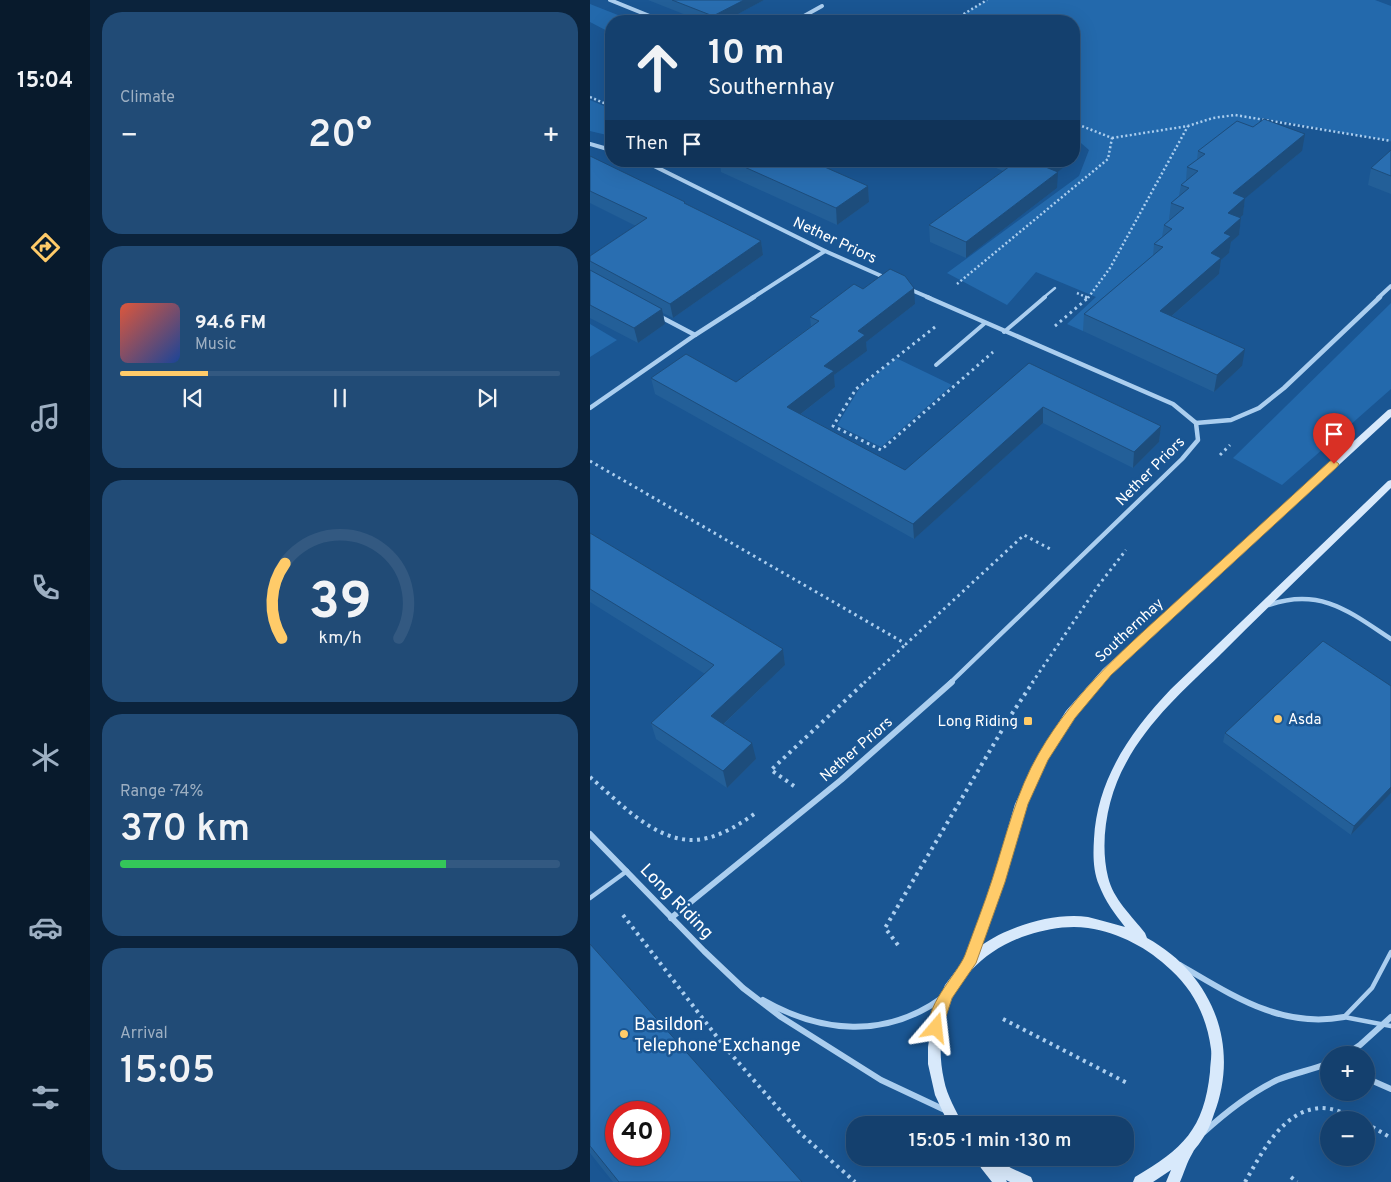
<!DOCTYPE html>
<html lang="en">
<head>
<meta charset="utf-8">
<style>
	:root { --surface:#14406e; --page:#214b76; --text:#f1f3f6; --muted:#9dafc2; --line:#335981; --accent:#ffcb69 }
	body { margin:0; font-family:Overpass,sans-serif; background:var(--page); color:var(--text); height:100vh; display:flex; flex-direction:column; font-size:19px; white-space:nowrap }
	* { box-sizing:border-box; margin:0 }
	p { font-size:16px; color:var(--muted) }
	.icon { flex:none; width:28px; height:28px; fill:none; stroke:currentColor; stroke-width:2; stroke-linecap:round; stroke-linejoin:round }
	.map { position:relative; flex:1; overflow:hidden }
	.details { display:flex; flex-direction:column; gap:12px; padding:12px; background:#0b233c; width:500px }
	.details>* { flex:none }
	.hud { position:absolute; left:15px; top:15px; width:475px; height:152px; border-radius:20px; box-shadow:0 5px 20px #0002,0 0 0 1px var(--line); background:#14406e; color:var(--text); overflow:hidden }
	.fabs { position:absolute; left:730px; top:1046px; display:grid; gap:10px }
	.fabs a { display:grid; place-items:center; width:55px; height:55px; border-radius:50%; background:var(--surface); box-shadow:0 5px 20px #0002,0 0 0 1px var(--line); font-size:25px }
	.speed { position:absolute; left:15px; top:1101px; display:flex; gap:10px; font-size:25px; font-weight:700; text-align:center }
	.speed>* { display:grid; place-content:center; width:65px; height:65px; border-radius:50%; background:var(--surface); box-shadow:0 5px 20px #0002,0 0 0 1px var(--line); line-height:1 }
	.speed .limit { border:8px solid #d22; background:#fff; color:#111 }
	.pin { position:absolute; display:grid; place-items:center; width:42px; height:42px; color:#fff; margin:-51px -21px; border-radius:50% 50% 50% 0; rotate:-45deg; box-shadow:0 0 5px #0007 }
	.pin .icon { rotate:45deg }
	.me { position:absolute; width:55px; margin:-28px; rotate:17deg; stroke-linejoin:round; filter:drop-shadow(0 0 4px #0008) }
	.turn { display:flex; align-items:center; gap:18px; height:105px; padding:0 20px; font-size:22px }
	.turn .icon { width:65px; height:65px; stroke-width:2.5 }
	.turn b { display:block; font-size:35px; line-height:42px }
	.then { display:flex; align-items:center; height:48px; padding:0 20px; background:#0003; gap:10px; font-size:19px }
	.big { font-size:38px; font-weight:600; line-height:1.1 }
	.details .tile { flex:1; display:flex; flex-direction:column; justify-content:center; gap:8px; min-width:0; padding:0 18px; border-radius:20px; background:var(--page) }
	.details .dial { align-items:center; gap:0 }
	.dial svg { height:130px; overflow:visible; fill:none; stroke:var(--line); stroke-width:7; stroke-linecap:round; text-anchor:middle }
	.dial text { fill:var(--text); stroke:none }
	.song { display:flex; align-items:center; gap:15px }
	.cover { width:60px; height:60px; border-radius:8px; background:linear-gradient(135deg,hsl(10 70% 55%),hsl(220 70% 35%)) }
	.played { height:5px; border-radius:2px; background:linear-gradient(90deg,var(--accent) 20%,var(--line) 20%) }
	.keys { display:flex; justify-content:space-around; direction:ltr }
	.heat { display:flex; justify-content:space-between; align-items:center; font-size:28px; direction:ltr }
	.charge { height:8px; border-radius:4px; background:linear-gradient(90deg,#34c759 74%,var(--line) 0) }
	.trip { position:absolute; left:256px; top:1116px; width:288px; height:50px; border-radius:20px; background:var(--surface); box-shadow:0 5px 20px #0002,0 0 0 1px var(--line); font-weight:600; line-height:50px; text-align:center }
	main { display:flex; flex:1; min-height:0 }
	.menu { display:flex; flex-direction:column; width:90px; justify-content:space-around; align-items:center; background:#081a2c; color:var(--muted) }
	.menu .icon { width:35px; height:35px }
	.menu .active { color:var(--accent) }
	.menu b { font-size:22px; color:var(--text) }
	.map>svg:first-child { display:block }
</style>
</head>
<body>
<main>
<nav class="menu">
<b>15:04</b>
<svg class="icon active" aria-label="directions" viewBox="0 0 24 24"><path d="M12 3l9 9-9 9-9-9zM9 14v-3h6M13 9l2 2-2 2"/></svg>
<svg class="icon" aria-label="music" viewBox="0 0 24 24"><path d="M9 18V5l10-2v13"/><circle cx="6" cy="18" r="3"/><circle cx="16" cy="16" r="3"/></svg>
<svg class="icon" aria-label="phone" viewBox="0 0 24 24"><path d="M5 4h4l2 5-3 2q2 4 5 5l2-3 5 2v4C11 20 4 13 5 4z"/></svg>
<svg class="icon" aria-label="climate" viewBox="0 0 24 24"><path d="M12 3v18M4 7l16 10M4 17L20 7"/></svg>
<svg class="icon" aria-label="car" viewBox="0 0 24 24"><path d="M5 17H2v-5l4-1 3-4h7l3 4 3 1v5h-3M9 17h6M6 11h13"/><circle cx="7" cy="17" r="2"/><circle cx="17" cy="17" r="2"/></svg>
<svg class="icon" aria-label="filters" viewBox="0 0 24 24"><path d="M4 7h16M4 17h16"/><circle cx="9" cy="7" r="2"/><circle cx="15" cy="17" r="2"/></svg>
</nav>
<section class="details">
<div class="tile"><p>Climate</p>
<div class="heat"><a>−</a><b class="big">20°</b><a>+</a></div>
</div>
<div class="tile">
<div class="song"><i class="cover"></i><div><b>94.6 FM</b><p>Music</p></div></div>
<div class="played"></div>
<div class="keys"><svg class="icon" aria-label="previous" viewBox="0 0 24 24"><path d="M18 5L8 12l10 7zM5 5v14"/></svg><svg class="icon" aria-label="pause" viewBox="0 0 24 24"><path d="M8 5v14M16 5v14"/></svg><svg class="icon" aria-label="next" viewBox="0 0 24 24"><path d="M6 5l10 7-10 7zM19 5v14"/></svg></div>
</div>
<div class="tile dial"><svg viewBox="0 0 100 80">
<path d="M14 69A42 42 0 1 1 86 69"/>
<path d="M14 69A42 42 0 0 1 16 23" stroke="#ffcb69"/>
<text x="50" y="56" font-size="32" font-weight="700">39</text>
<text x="50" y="72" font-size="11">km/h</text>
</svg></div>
<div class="tile"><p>Range · 74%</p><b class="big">370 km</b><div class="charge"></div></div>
<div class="tile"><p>Arrival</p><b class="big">15:05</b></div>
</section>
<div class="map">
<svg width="801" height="1182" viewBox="0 0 801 1182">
	<rect width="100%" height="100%" fill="#1a5693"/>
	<!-- green -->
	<g fill="#2369ac">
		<polygon points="397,0 785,0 801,6 801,141 671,118 661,144 581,245 493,331 477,324 506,297 446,272 417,305 357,273 489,176 499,150 484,137 484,21 362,21"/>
		<polygon points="0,4 43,21 21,21 21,33 0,22"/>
		<polygon points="0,100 21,109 21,136 0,131"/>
		<polygon points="801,303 801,389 692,485 643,458"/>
		<polygon points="0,324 27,340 0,357"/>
		<polygon points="306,358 362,385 291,447 247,425 269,389"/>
	</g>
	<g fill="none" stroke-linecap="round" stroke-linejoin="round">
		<!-- path-far2 -->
		<g stroke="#abceef" stroke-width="2.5" stroke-dasharray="2 2.5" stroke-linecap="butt">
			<polyline points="362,21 397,0"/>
			<polyline points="0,97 21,106"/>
			<polyline points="522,138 598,126 623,118 645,115 801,141"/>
			<polyline points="367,284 518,159 522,138 484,123"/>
			<polyline points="487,293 498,298"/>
			<polyline points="498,298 520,268 598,126"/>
		</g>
		<!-- path-far1 -->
		<g stroke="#abceef" stroke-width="3" stroke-dasharray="2.5 4" stroke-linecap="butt">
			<polyline points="495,297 498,298"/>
			<polyline points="465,326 499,297"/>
			<polyline points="345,327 266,389 243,426 291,450 403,352"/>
			<polyline points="630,455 640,445"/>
			<polyline points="0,461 316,644 434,535 462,550"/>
			<polyline points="274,683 316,644"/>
			<polyline points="442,683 508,586 536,550"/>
		</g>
		<!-- path -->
		<g stroke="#abceef" stroke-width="4" stroke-dasharray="3 4.5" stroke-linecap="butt">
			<path d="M0,777C28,801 61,838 100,840C124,841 149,825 167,812"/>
			<polyline points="204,786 181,770 275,682"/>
			<polyline points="33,915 134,1046 209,1132 265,1182"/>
			<polyline points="308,945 295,928 421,715 443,682"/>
			<polyline points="413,1019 539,1084"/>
			<polyline points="776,1123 801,1138"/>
			<polyline points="701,1177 707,1182"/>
			<path d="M655,1182C672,1153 692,1110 731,1108C745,1108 759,1115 772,1120"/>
		</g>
		<!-- lane-far2 -->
		<polyline stroke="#abceef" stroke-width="2.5" points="453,298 465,288"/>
		<!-- lane-far1 -->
		<g stroke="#abceef" stroke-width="4">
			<polyline points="414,332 455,297"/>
			<polyline points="346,365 395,323"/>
		</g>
		<!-- lane -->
		<g stroke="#abceef" stroke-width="4.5">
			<polyline points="0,898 37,871"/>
			<polyline points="754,1017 782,988 801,952"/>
			<polyline points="754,1017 801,1026"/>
		</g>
		<!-- street-far2 -->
		<g stroke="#abceef" stroke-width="4">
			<polyline points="20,0 72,21"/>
			<polyline points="205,21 232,6"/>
			<polyline points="0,144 21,150"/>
			<polyline points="54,161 235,251 296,278"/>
			<polyline points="319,289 340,298"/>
			<polyline points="162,298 235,251"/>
			<polyline points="788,298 801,286"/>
		</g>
		<!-- street-far1 -->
		<g stroke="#abceef" stroke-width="4.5">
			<polyline points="337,297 583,404 606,423 608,440 592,459 360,683"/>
			<polyline points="69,316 105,335"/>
			<polyline points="0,408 105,335 164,297"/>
			<polyline points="606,423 641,420 669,408 694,388 790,297"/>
			<path d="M679,605C730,587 760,612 801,639"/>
		</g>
		<!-- street -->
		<g stroke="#abceef" stroke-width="6">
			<polyline points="0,834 114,951 153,988 191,1017 291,1080 357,1111"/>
			<polyline points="81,918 251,780 362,682"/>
			<path d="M590,965C642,995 691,1029 754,1017"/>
			<path d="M173,1000C231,1033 295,1039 352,998"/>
			<polyline points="755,1055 770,1045 801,1017"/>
			<polyline points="776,1078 801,1089"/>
			<path d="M614,1132C636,1112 660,1093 687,1080C704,1073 722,1070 739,1063"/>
		</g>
		<!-- secondary -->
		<g fill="#d8e9fb" fill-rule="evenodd">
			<path d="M801,409V417L521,675L484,717L457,759L437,804L414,882L392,945C419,926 465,912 498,917C511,920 523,924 535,927C525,914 515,901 509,885C503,871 503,854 504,839C507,779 541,731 581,689L798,481L801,480V488C744,544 686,599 630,655C596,688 559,720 536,763C518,795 509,840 518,877C523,899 542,916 555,933L557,938C621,973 651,1044 624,1114C621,1124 617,1133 611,1141C608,1146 604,1149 602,1154C597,1162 594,1173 590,1182H576L581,1170L563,1182H543L545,1177C593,1149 614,1129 620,1072C620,1065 622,1056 621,1049C617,1018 604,991 581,970C558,948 530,933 498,928C478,925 457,929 438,935C375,955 339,1013 354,1080C357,1096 366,1110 373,1125H359L345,1095L338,1064V1047L343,1015L355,985L374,960L402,882L425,804L449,754L476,711L513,669L798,410Z"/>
			<polygon points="387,1158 405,1158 421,1168 441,1177 443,1182 420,1182 416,1180 417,1182 402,1182 391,1168"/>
		</g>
	</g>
	<!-- wall -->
	<g fill="#235f98">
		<polygon points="58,0 174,0 135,21 111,21"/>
		<polygon points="801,150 801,194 778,185 781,168"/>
		<polygon points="608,151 712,151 655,198 653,215 649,218 651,218 649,235 641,242 639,253 631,260 629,274 582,316 652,366 624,392 493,331 494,314 563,256 564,244 572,237 574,225 580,220 579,219 581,203 589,196 591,185 596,181 597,167 607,160"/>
		<polygon points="0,156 95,204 171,241 173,255 83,318 73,313 75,324 48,343 0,318 0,256 46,226 0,203"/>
		<polygon points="130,161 221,161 278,186 279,202 247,225 131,172"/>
		<polygon points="390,161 482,161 467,172 467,188 376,258 340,242 339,225 413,171"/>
		<polygon points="273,289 325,304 276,342 277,351 244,375 245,387 211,414 315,470 439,363 571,426 569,442 543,468 453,423 324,539 65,394 61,378 146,382 221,326 220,317"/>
		<polygon points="0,533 193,649 195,665 133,725 166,759 137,788 66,739 61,723 115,674 0,602"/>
		<polygon points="801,686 801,793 761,835 633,742 635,733"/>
		<polygon points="0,944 212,1182 23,1182 0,1153"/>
	</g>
	<!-- shaded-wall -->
	<g fill="#1d4d7c">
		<polygon points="154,0 174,0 135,21 124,21 123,16"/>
		<polygon points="486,127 485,144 484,160 484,128"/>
		<polygon points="715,134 712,151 641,210 643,193"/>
		<polygon points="460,161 482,161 453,183 453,166"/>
		<polygon points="468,172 467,188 376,258 376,242"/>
		<polygon points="278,186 279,202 247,225 246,208"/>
		<polygon points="655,198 653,215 635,230 638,213"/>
		<polygon points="651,218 649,235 641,242 639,253 631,260 629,274 568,328 570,311 621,253 634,233"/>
		<polygon points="171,241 173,255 83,318 80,304"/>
		<polygon points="324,288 325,304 276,342 277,351 244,375 245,387 199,423 197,407 234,366 268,331"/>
		<polygon points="72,309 75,324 48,343 44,328"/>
		<polygon points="655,349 652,366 624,392 627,375"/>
		<polygon points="453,407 453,423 324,539 323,524"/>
		<polygon points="571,426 569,442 543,468 544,452"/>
		<polygon points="193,649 195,665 124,733 121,716"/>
		<polygon points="162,743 166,759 137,788 133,771"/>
		<polygon points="801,787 801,793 761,835 764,826"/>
	</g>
	<!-- building -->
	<g fill="#296eb1" stroke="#1d4d7c" fill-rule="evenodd">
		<polygon points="82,0 154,0 123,16"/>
		<polygon points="674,119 715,134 643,193 655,198 638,213 651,218 634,233 641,236 621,253 631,258 570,311 655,349 627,375 494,314 573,247 564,244 582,229 574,225 594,208 581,203 599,188 591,185 608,171 597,167 615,154 608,151 647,121 663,127"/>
		<polygon points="801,150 801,176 781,168"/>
		<polygon points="0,156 95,202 94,203 171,241 80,304 0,261 0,256 57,218 0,191"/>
		<polygon points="141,161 221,161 278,186 246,208"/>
		<polygon points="427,161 460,161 453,166 468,172 376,242 339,225"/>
		<polygon points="300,269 315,276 324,288 268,331 275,335 234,366 244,371 197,407 315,470 439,363 571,426 544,452 453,407 323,524 61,378 96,354 146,382 229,321 220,317 264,284 273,289"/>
		<polygon points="0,270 72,309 44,328 0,305"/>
		<polygon points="0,533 193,649 121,716 162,743 133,771 61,723 124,665 0,589"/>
		<polygon points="733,641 801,686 801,787 764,826 635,733"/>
		<path d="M0,944L212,1182H29L0,1146ZM26,1112H69V1155H26Z"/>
	</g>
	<!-- route -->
	<path fill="#ffcb69" stroke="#a68444" d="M744,460L749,464L747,467L521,675L485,718L458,760L438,804L415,882L386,963L362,998L351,1032L346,1034L341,1032C331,1009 367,975 375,955C384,930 394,905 402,880C416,837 426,792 449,753C486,689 538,646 591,597C641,552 690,507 740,461Z"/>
	<!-- markers -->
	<g fill="#ffcb69" stroke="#1a5693" stroke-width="2">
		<circle cx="688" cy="719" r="5"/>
		<rect x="433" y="716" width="10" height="10" rx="2.5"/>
		<circle cx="34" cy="1034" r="5"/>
	</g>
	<g text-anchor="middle" stroke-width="5" stroke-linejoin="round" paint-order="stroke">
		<!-- street labels -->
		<g font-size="15" fill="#fff" stroke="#1a5693">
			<text transform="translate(245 240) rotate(25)" y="5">Nether Priors</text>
			<text transform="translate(560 471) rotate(-45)" y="5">Nether Priors</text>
			<text transform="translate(539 630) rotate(-43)" y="5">Southernhay</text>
			<text transform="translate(266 749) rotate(-41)" y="5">Nether Priors</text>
		</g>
		<!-- poi labels -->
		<g font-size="15" fill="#fff" stroke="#1a5693" text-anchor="start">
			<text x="698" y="724">Asda</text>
			<text x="428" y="726" text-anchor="end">Long Riding</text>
		</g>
		<!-- near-street labels -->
		<g font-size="18" fill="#fff" stroke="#1a5693">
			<text transform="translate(87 901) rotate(46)" y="6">Long Riding</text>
		</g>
		<!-- near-poi labels -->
		<g font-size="18" fill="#fff" stroke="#1a5693" text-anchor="start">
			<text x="44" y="1030">Basildon<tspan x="44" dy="21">Telephone Exchange</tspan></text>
		</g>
	</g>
</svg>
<div class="fabs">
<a>+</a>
<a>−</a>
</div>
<div class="speed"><div class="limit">40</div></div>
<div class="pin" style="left:744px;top:464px;background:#d93025"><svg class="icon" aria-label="arrive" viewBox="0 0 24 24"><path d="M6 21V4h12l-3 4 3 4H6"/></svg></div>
<svg class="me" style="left:346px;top:1028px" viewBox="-20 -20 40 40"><path d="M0-17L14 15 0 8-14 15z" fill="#ffcb69" stroke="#fff" stroke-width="4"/></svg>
<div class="trip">15:05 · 1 min · 130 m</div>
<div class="hud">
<div class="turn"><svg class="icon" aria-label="ahead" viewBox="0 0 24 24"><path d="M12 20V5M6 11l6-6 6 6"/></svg><div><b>10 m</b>Southernhay</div></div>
<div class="then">Then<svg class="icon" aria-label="arrive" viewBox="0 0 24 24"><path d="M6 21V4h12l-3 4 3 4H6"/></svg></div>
</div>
</div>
</main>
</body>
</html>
